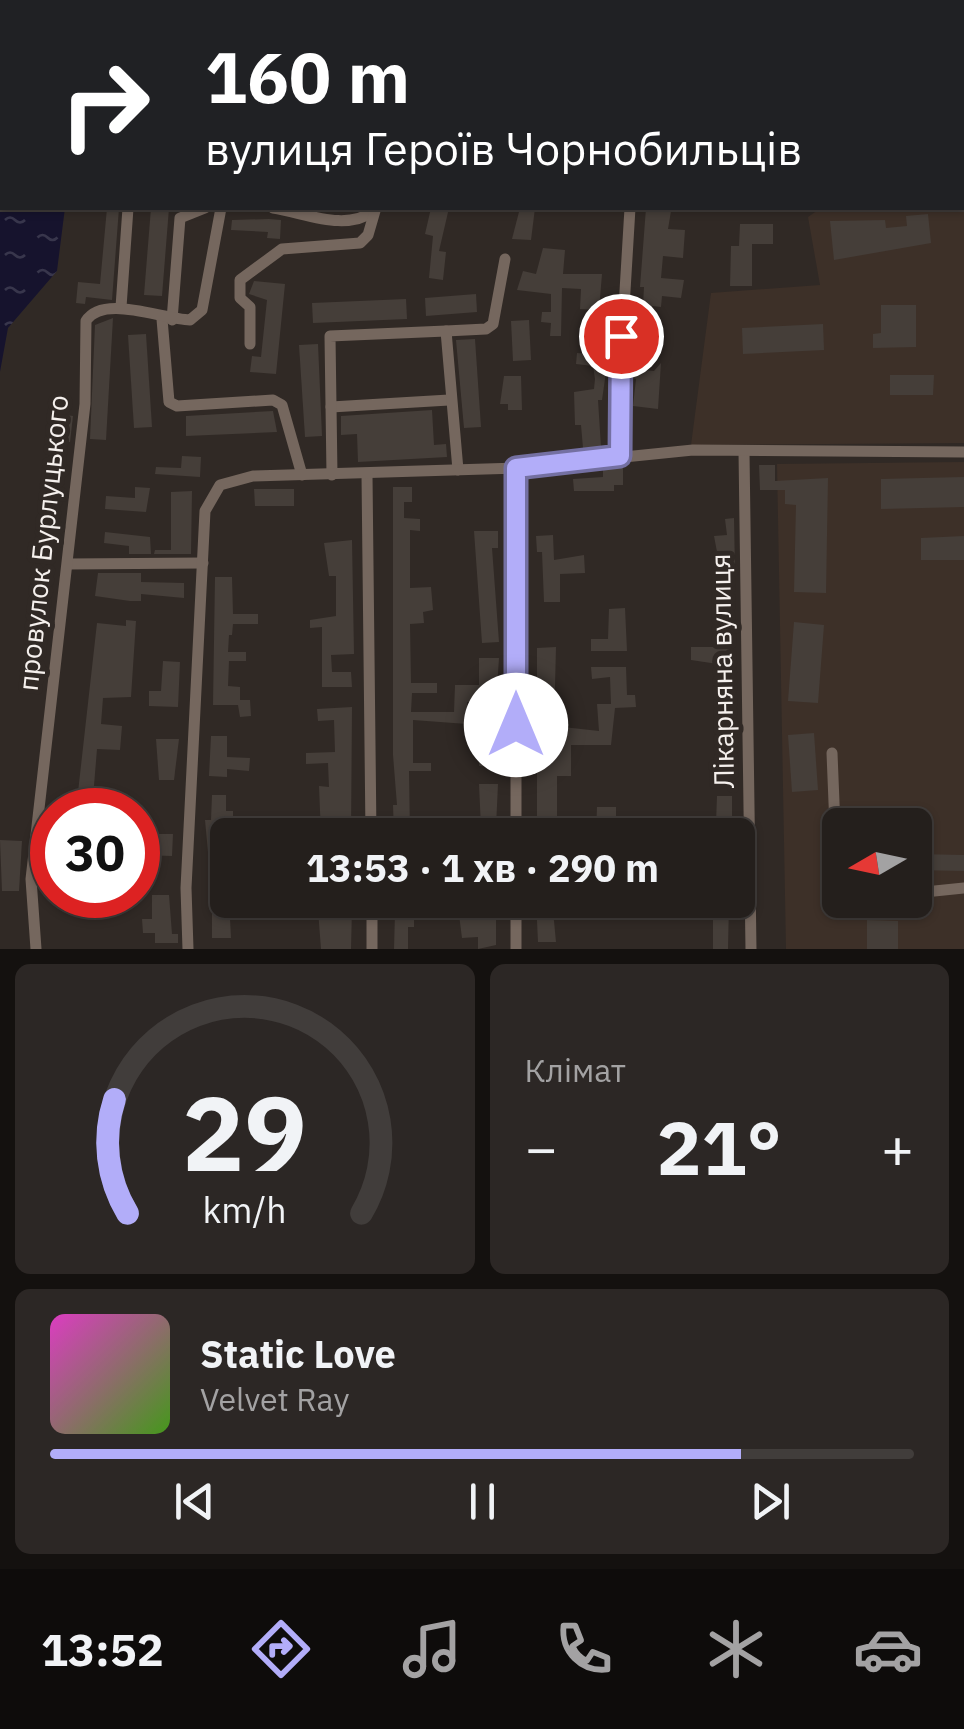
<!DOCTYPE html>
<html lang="uk">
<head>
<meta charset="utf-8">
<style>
	:root { --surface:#241f1c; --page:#2c2725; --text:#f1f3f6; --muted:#a3a2a3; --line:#413d3b; --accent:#b2adf9 }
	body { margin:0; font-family:"IBM Plex Sans",sans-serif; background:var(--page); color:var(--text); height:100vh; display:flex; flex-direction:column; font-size:38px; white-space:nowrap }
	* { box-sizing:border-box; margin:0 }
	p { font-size:32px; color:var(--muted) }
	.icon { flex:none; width:55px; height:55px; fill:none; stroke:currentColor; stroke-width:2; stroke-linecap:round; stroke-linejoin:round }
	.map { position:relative; height:949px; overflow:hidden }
	.drawer { display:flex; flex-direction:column; gap:15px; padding:15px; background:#14110f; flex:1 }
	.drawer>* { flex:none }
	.banner { position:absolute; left:0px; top:0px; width:965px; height:210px; box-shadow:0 2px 8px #0004,0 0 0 2px var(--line); background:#202124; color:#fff; overflow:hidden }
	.needle { width:65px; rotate:261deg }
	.fabs { position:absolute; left:822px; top:808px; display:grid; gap:20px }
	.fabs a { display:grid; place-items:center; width:110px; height:110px; border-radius:15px; background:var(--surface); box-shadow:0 2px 8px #0004,0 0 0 2px var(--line); font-size:50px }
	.speed { position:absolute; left:30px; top:788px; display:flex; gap:20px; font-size:50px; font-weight:700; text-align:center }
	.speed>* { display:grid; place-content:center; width:130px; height:130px; border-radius:50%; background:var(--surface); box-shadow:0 2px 8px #0004,0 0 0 2px var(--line); line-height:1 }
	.speed .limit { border:15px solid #d22; background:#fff; color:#111 }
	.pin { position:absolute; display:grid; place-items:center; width:85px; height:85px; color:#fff; margin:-42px; border:5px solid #fff; border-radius:50%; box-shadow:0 2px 10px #0007 }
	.me { position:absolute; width:110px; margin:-55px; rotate:0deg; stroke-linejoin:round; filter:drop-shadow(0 0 8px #0008) }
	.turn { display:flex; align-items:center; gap:35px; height:210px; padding:0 40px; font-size:45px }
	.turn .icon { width:130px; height:130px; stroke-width:2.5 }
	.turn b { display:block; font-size:70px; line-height:85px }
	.big { font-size:75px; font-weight:800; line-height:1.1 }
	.drawer .tile { flex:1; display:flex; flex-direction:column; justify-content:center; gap:15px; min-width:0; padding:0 35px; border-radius:15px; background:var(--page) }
	.drawer .dial { align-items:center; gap:0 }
	.dial svg { height:260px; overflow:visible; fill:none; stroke:var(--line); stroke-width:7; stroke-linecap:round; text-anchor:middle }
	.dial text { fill:var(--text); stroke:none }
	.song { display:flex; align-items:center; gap:30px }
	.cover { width:120px; height:120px; border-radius:15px; background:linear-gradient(135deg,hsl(310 70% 55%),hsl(100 70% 35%)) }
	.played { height:10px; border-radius:5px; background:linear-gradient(90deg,var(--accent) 80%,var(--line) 80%) }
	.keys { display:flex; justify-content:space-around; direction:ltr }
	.heat { display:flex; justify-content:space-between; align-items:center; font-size:55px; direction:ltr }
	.drawer .tiles { flex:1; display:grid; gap:15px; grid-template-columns:1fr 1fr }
	.tile:last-child { grid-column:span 2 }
	.trip { position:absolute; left:210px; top:818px; width:545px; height:100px; border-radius:15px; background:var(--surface); box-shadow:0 2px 8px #0004,0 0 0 2px var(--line); font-weight:800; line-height:100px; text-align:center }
	.tabs { display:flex; height:160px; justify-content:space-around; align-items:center; background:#0e0c0b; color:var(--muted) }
	.tabs .icon { width:70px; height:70px }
	.tabs .current { color:var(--accent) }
	.tabs b { font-size:45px; color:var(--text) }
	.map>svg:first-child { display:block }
</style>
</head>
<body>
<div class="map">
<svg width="964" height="949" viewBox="0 0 964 949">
	<defs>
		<pattern id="water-ripples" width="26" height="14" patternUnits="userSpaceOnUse" patternTransform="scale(2.5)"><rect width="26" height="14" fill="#16132d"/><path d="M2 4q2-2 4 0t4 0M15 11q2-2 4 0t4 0" fill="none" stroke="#38364c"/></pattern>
	</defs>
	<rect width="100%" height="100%" fill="#302925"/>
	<!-- built -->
	<g fill="#3d3028" fill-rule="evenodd">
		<polygon points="964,83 964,443 691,445 711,293 820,285 808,217 821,208 962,208"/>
		<path d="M964,462V949H786L777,464ZM840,825H915V900H840Z"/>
	</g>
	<!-- water -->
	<polygon fill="url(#water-ripples)" points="0,0 128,0 2,2 2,208 65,208 57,271 8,328 0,372"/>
	<!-- building -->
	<g fill="#453e39">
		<polygon points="107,208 119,208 112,300 86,297 85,304 76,303 78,282 100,284"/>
		<polygon points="151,208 169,208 162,296 144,295"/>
		<polygon points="431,208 449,208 439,251 446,252 443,280 429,278 433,236 425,234"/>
		<polygon points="520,208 535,208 531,240 512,239"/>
		<polygon points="646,208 671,211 668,229 685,230 683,258 663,256 661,278 684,280 681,298 662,296 661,307 643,305 644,287 640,287"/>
		<polygon points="928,214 931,243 834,260 830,221 885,220 886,228 907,226 906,216"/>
		<polygon points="269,219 281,220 280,239 267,238 268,232 231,230 232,220"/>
		<polygon points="740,224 773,224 773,244 752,244 752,286 730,286 731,246 739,246"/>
		<polygon points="543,248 565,250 563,274 602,274 599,310 580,309 581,289 562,288 561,336 550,336 551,323 541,322 542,312 551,312 551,294 517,290 523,271 536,274"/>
		<polygon points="254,281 285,284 276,374 250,372 252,356 261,357 267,300 249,294"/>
		<polygon points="476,294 477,312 426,316 425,298"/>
		<polygon points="406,299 407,319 313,323 312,303"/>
		<polygon points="881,305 916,305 916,347 873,348 873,334 881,333"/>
		<polygon points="113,318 106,440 90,439 95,325"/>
		<polygon points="529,320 531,360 513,361 511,321"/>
		<polygon points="823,324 824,350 743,354 742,328"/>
		<polygon points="146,334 152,427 134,428 128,335"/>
		<polygon points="475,339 481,427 464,428 456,340"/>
		<polygon points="318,344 322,436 305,437 299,345"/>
		<polygon points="577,353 602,355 601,372 606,372 602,400 598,400 601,447 583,448 581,425 575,425 574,392 594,389 595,379 593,366 576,364"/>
		<polygon points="632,357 644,359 642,370 654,371 661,363 658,409 633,406 636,379 629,377"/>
		<polygon points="890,375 934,375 933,395 890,395"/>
		<polygon points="504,376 521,376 522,410 508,410 508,404 500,404"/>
		<polygon points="432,410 434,445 446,444 447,457 358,462 357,434 341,435 341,416"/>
		<polygon points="273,411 277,432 186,436 186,416"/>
		<polygon points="51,413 73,416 70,442 47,439"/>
		<polygon points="182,456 201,457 200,477 155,474 156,467 181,468"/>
		<polygon points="759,465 775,465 775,481 828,478 826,593 794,592 796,505 785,504 785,490 760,490"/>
		<polygon points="623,468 623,485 614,485 614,491 574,491 573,479 603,477 603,469"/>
		<polygon points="964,477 964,507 881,509 881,479"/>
		<polygon points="135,487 150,488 146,512 105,509 106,496 135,498"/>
		<polygon points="393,487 412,487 412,502 404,502 404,518 420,519 420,531 410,530 410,588 431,587 433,610 423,612 424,623 410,624 411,683 437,683 437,693 412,693 411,712 454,712 455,685 479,685 479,658 499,658 496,703 467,702 467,724 413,720 413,763 431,763 431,771 409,771 410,835 394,835 393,805 397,805 393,755"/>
		<polygon points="254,489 294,489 294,506 255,506"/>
		<polygon points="192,491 191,554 154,554 155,550 171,550 171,492"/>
		<polygon points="734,518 735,572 721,573 714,536 727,535 725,519"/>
		<polygon points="474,531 498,531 498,548 492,548 499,642 482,643"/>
		<polygon points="105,532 150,537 151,554 129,554 129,546 104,543"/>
		<polygon points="553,535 554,560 584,555 585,573 560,574 560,602 544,602 542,552 537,552 536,536"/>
		<polygon points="964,536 964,560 921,560 921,538"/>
		<polygon points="352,540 354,654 331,655 332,672 351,672 352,687 322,687 322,627 310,628 310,620 336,616 336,576 329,576 324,543"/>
		<polygon points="98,573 141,573 141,582 184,583 184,598 141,594 141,601 130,601 95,596"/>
		<polygon points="215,577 232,577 233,614 258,614 258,624 233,624 232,635 229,635 228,652 246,652 246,661 229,661 228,686 240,687 240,700 250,700 251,716 240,717 238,705 213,705"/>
		<polygon points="625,608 627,651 591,651 591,639 608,639 609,609"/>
		<polygon points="126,620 136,621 131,697 103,698 101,724 122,726 120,750 97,749 92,810 76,810 97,623 126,626"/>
		<polygon points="794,622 824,625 818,703 788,701"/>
		<polygon points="28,629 47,632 44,659 24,657"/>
		<polygon points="556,647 554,726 599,731 597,704 611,704 610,677 592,679 591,667 626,667 627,695 635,695 636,707 615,708 611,745 571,745 571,776 557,776 557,819 573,819 573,832 537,832 537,648"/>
		<polygon points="691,647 731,647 731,666 691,660"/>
		<polygon points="163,661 180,662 178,707 149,706 149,691 161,691"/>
		<polygon points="352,707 351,835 321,835 319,786 329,787 328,763 306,764 306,753 335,752 334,720 318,721 317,709"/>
		<polygon points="478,720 499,720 496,767 479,766"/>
		<polygon points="814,733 818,790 792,792 788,735"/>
		<polygon points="211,736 227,736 227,757 250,758 249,771 227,769 227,777 209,776"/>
		<polygon points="156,739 179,739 174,780 159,780"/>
		<polygon points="479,784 498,784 496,827 481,828"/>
		<polygon points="212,795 226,795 226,811 233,811 233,835 225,839 226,863 209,863 205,820 211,820"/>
		<polygon points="717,796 732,796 732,824 739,825 738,835 702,835 702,823 716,823"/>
		<polygon points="597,807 616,807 616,833 596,833"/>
		<polygon points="155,834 173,834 172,856 140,855 141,844 155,844"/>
		<polygon points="0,840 22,841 19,891 2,891"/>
		<polygon points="915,854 964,855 964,871 915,870"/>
		<polygon points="228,879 231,938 212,938 212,880"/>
		<polygon points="69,895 108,895 108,907 67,910"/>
		<polygon points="152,895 169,895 172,934 178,934 178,943 155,943 155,933 143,933 142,919 152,919"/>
		<polygon points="536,900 552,900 556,942 538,942"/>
		<polygon points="496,901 496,945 478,949 478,937 462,938 458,907"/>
		<polygon points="729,902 728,949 713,949 713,903"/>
		<polygon points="352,908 351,949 321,949 318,910"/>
		<polygon points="395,913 414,913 414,927 408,927 408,949 394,949"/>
		<polygon points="867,920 898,921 898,949 867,949"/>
	</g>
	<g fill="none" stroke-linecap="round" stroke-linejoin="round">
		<!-- minor -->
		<g stroke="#75675e" stroke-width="11">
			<polyline points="397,0 402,2"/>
			<polyline points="869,0 871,2"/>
			<polyline points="271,2 271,0"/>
			<polyline points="517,2 519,0"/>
			<polyline points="663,2 664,0"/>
			<polyline points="891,2 892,0"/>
			<polyline points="962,67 964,67"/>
			<path d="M273,208C306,213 345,232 374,211"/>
			<polyline points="121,307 128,208"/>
			<polyline points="162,319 169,402 177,406 273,400 282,405 302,475"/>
			<polyline points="172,320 180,218 205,208"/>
			<polyline points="446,331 486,329 493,324 505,259"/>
			<polyline points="250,344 250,307 240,298 240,280 282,249 360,243 368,235 375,211"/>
			<polyline points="331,407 449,400"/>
			<polyline points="744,452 751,949"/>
			<polyline points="620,456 618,407 630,208"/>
			<polyline points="516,468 516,835"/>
			<polyline points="332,475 330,336 446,331 458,470"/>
			<polyline points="367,475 371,835"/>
			<polyline points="68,564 203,563"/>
			<polyline points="832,753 838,901 843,900"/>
			<polyline points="915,893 964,888"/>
			<polyline points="372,900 372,949"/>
			<polyline points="516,900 516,949"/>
			<path d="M36,949L31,879L85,404L86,321C103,294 161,319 190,320L202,310L221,208"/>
			<polyline points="188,949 186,888 205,511 220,485 253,476 516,468 693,450 964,452"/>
		</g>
	</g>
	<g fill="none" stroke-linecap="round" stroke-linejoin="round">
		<defs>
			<polyline id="route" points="516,725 516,468 620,456 621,336"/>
		</defs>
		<!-- route casing -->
		<use href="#route" stroke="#7470a2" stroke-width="25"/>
		<!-- route -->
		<use href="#route" stroke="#b2adf9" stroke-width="18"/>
	</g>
	<g text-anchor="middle" stroke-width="10" stroke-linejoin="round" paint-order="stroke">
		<!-- street labels -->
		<g font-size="28" fill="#f5f0ed" stroke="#302925">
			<text transform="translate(43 543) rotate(-84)" y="10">провулок Бурлуцького</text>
			<text transform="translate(722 671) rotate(-91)" y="10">Лікарняна вулиця</text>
		</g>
	</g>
</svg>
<div class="fabs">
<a><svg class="needle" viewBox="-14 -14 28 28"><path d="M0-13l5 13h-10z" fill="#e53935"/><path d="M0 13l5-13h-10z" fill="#a3a2a3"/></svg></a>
</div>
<div class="speed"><div class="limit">30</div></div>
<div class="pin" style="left:621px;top:336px;background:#d93025"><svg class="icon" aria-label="arrive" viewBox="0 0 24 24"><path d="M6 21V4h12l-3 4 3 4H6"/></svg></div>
<svg class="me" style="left:516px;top:725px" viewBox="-20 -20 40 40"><circle r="19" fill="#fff"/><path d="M0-13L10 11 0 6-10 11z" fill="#b2adf9"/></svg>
<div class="trip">13:53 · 1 хв · 290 m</div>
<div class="banner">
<div class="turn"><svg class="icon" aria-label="right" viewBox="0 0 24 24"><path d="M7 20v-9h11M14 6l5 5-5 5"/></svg><div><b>160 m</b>вулиця Героїв Чорнобильців</div></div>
</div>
</div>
<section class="drawer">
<div class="tiles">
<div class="tile dial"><svg viewBox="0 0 100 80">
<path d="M14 69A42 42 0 1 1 86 69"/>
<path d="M14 69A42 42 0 0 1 10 34" stroke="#b2adf9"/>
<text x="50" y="56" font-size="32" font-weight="700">29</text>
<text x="50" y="72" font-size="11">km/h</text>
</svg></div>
<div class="tile"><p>Клімат</p>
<div class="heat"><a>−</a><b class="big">21°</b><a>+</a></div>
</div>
<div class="tile">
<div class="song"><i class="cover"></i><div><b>Static Love</b><p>Velvet Ray</p></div></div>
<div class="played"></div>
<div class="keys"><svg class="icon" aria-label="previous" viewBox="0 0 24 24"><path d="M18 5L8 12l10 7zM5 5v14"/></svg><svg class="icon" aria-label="pause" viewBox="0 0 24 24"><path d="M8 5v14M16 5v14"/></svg><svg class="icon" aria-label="next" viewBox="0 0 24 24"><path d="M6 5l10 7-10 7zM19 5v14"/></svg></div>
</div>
</div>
</section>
<nav class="tabs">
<b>13:52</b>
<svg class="icon current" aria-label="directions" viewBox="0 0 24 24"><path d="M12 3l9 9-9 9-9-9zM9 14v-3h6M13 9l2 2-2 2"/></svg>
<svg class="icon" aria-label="music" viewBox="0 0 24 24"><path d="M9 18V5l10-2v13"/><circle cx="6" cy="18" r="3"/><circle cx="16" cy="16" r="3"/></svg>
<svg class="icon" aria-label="phone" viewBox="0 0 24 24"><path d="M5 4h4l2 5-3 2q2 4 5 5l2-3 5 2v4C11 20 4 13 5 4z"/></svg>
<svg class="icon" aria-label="climate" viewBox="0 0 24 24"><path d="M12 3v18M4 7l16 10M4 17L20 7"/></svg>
<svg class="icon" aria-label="car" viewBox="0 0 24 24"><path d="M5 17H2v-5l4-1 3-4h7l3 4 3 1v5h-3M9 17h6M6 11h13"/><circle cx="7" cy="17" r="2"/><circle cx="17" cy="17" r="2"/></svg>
</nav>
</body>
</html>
